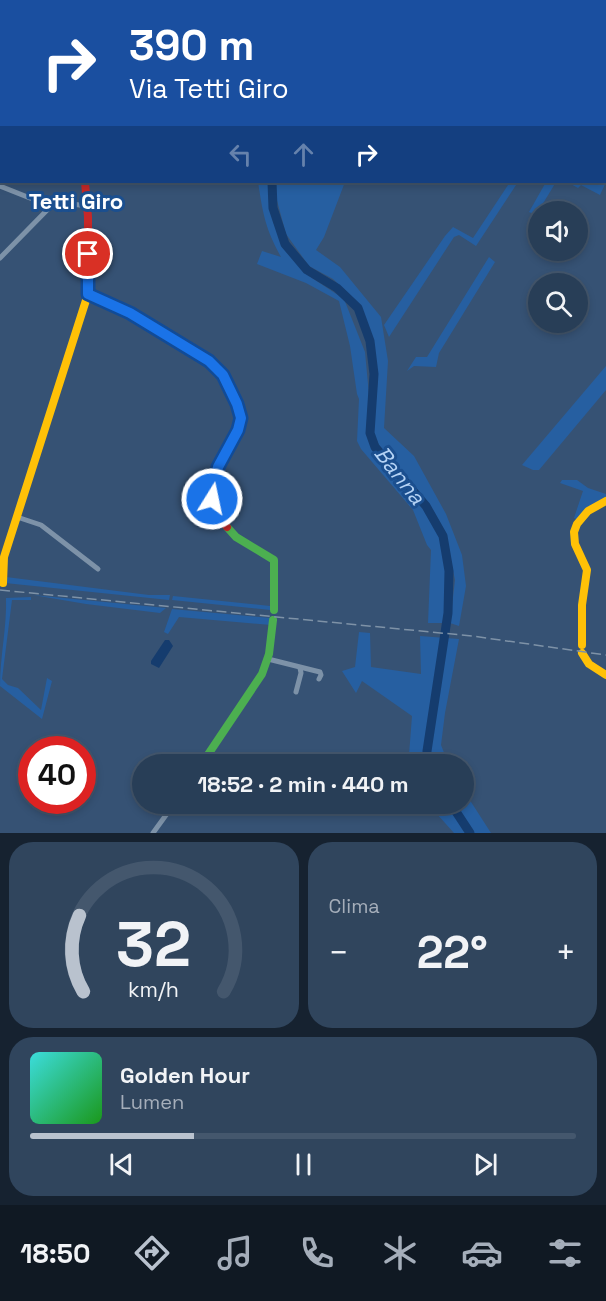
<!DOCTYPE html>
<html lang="it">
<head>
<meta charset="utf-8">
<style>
	:root { --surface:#283e57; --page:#30455d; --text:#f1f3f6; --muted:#a5aeba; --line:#44576d; --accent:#b9c2ce }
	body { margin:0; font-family:"Space Grotesk",sans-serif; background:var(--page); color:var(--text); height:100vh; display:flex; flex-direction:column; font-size:22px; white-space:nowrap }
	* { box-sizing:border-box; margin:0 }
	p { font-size:20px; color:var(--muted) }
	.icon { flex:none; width:33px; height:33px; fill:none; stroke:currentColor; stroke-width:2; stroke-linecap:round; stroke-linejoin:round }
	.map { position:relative; height:833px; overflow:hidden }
	.panel { display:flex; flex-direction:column; gap:9px; padding:9px; background:#162230; flex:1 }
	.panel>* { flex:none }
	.banner { position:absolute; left:0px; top:0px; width:606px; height:183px; box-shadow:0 3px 9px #0003,0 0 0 2px var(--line); background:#1a4fa0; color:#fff; overflow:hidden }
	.controls { position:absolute; left:528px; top:201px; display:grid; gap:12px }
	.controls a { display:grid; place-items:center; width:60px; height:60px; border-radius:50%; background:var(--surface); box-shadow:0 3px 9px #0003,0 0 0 2px var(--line); font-size:30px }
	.speed { position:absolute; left:18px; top:736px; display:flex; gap:12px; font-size:30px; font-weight:700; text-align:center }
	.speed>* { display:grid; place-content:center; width:78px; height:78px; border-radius:50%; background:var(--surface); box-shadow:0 3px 9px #0003,0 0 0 2px var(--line); line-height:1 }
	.speed .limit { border:9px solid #d22; background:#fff; color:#111 }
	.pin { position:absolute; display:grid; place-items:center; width:51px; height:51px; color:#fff; margin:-26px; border:3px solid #fff; border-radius:50%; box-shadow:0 2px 6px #0007 }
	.me { position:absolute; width:66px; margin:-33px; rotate:10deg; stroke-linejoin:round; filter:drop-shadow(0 0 4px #0008) }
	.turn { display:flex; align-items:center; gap:21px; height:126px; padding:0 30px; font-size:27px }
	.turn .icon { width:78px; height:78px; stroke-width:2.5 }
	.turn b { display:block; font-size:42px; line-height:51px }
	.lanes { display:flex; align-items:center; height:57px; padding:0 30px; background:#0003; justify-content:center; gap:30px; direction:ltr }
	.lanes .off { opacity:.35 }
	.big { font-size:45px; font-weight:700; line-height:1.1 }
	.panel .widget { flex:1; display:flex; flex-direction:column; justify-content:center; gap:9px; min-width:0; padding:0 21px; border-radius:24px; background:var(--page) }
	.panel .dial { align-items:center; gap:0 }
	.dial svg { height:156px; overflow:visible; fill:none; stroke:var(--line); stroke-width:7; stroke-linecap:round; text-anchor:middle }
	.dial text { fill:var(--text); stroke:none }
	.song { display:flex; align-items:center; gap:18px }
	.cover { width:72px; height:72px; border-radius:9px; background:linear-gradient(135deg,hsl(180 70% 55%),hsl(120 70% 35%)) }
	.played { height:6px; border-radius:3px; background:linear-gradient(90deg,var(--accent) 30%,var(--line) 30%) }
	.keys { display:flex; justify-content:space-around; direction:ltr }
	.heat { display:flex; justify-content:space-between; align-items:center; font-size:33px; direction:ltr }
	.panel .tiles { flex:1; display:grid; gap:9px; grid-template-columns:1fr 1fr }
	.widget:last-child { grid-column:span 2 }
	.trip { position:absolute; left:132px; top:754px; width:342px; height:60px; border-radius:30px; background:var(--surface); box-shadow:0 3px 9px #0003,0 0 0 2px var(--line); font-weight:700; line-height:60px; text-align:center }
	.dock { display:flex; height:96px; justify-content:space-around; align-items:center; background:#101923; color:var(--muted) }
	.dock .icon { width:42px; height:42px }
	.dock .selected { color:var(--accent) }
	.dock b { font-size:27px; color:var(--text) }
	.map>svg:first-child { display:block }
</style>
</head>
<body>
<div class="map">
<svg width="606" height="833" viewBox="0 0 606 833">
	<rect width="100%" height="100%" fill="#365274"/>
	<!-- green -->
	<g fill="#265fa1">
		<polygon points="605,98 606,182 600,195 581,185 578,188 567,182 604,182"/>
		<path d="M258,182H268L273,222L283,244L312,278L344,299L365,352L369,395L366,433L374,449L422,506L440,534L447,570L444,623H428L431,550L427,545L413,510L361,449L357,441L359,399L357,394L350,346L339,301L306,283L257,264L262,251L281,257C265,228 263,214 258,182Z"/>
		<polygon points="276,182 345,182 324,237 316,250 340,267 381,317 388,361 384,428 414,456 446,514 462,555 466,586 459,626 450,623 455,580 446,536 430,506 380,447 373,433 378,376 373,342 361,306 333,279 309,266 286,234 275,193"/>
		<polygon points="510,182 518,182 476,246 459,235 454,237 389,337 384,325 445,236 453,227 473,238"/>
		<polygon points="546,182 556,182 536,215 529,212"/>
		<polygon points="489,257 495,262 439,353 436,367 414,366 407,371 416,357 427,357"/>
		<polygon points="606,366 606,390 539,470 533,470 522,465"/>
		<polygon points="562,480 577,480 588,488 606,494 606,497 588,507 578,520 574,518 583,491 560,483"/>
		<polygon points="6,577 149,595 170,595 169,600 5,583"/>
		<polygon points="33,595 166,608 160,613 86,604"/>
		<polygon points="173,596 270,606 270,610 172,600"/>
		<path d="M31,597V600H12L2,679L8,685L18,688L41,710L47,678L52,681L42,719L0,686C0,656 7,627 6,598Z"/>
		<polygon points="172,609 271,618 271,625 179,617 168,634 164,632"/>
		<polygon points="359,632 370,633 371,667 421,674 420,636 459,639 445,713 441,745 449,765 411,765 409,755 412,716 362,681 356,693 342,671 355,667"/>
		<polygon points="464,791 491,833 454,833 428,804 464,804"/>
	</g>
	<!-- water -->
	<polygon fill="#153c6e" points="165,640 169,640 173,646 159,668 151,664 151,661"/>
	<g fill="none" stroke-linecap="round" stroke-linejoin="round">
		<!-- river -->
		<g stroke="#153c6e" stroke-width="9">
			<polyline points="297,2 297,0"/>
			<polyline points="272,182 273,208 285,244 307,270 337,288 358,308 370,341 374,374 370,433 375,447 426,506 443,536 449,571 448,613 427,751 427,765"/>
			<polyline points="451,804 470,833"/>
		</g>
		<!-- street -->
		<g stroke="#7d92a8" stroke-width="5">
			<polyline points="76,0 76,2"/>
			<polyline points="0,186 45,204 63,203 88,206"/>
			<polyline points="0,258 53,204"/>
			<polyline points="17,517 41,525 98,569"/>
			<polyline points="268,659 320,672 321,675 319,679"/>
			<polyline points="296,692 301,673 300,668"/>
			<polyline points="153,833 174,804"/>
		</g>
		<!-- fast -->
		<g stroke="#4caf50" stroke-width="8">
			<polyline points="227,527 236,537 274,560 274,610"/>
			<polyline points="201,765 262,674 269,654 273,620"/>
		</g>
		<!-- slow -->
		<g stroke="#ffc107" stroke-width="8">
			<polyline points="3,583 4,557 88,294"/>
			<polyline points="582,645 582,605 587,570 575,544 574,532 577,524 588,511 606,501"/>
			<polyline points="582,653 589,664 606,675"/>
		</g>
		<!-- jam -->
		<path stroke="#c62828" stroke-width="8" d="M85,182L88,217V294L130,313L216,366C225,377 242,406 240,421C239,430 234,438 229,446C214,475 203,499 227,527"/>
		<!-- rail -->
		<polyline stroke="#7e92a7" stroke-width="1.5" stroke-dasharray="10 4.5" stroke-linecap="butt" points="0,590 472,636 606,655"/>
	</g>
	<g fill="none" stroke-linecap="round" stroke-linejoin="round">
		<defs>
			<polyline id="route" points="88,254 88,294 130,313 209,361 223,375 237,404 241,418 238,430 218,467 212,499"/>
		</defs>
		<!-- route casing -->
		<use href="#route" stroke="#114b97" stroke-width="15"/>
		<!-- route -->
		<use href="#route" stroke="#1a73e8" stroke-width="10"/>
	</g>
	<g text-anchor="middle" stroke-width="6" stroke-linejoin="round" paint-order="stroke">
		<!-- neighbourhood labels -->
		<g font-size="22" font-weight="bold" fill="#fff" stroke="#1b4f8f">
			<text x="76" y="209">Tetti Giro</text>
		</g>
		<!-- water labels -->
		<g font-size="22" font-style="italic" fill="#b5d3f5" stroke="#1b4f8f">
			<text transform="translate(400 475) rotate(52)" y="8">Banna</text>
		</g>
	</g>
</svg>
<div class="controls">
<a><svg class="icon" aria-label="sound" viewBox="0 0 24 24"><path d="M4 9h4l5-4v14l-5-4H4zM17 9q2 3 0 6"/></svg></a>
<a><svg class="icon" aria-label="search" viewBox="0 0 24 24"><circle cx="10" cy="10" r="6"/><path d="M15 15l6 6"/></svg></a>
</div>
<div class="speed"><div class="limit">40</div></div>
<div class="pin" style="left:88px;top:254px;background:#d93025"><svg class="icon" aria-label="arrive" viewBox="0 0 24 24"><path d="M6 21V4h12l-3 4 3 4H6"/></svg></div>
<svg class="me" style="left:212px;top:499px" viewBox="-20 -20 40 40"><circle r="17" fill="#1a73e8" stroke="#fff" stroke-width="3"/><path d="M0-11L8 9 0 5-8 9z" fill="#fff"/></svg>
<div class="trip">18:52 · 2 min · 440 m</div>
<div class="banner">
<div class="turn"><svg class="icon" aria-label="right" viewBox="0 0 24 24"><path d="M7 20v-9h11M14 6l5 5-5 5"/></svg><div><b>390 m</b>Via Tetti Giro</div></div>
<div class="lanes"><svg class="icon off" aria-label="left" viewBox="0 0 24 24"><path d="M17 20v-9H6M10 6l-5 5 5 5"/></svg><svg class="icon off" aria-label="ahead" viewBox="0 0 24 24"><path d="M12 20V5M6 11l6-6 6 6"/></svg><svg class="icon" aria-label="right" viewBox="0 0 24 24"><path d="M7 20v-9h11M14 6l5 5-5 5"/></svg></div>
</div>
</div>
<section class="panel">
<div class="tiles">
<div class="widget dial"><svg viewBox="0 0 100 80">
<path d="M14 69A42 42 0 1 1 86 69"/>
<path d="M14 69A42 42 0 0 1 12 30" stroke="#b9c2ce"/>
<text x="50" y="56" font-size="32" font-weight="700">32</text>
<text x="50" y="72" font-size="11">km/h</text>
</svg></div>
<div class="widget"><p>Clima</p>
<div class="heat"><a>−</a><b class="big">22°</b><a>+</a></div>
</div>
<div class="widget">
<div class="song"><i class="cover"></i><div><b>Golden Hour</b><p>Lumen</p></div></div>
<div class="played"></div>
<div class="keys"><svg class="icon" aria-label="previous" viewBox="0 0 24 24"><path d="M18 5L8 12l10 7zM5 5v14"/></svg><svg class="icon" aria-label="pause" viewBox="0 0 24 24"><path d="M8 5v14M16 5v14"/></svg><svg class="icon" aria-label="next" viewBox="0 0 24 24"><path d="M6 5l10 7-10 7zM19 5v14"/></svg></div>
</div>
</div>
</section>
<nav class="dock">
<b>18:50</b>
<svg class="icon selected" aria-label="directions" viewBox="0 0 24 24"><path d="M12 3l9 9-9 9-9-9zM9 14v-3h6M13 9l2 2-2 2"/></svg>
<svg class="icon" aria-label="music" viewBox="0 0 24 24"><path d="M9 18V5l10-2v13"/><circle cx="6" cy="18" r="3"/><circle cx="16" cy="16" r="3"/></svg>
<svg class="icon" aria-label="phone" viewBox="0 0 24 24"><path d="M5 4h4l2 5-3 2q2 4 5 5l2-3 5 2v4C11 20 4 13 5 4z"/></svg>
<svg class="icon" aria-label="climate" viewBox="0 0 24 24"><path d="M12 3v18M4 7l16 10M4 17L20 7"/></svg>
<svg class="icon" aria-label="car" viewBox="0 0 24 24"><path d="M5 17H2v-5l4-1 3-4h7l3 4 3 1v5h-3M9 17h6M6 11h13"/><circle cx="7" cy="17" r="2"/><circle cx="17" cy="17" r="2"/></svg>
<svg class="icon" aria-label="filters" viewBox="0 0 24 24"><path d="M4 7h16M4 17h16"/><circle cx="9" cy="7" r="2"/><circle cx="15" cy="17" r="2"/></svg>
</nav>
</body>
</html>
